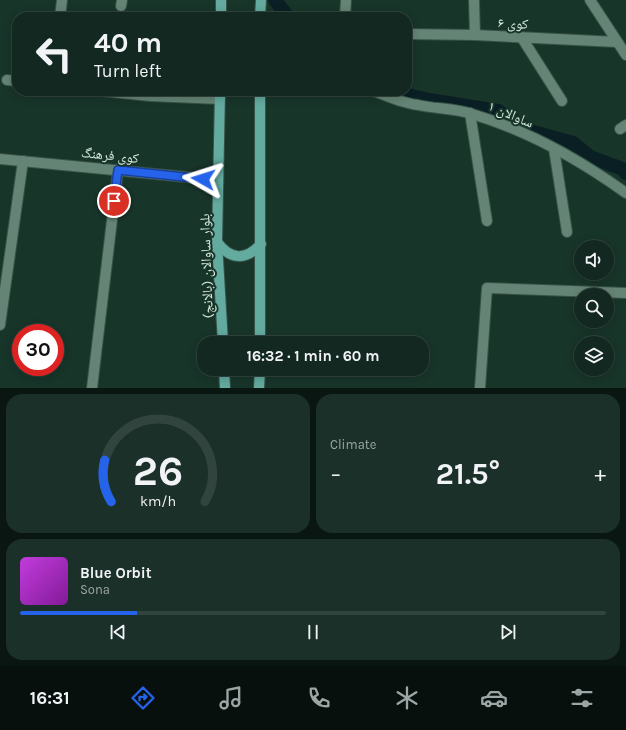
<!DOCTYPE html>
<html lang="en">
<head>
<meta charset="utf-8">
<style>
	:root { --surface:#122820; --page:#1b3029; --text:#f1f3f6; --muted:#9ca6a5; --line:#31443e; --accent:#2563eb }
	body { margin:0; font-family:Karla,"Noto Naskh Arabic",sans-serif; background:var(--page); color:var(--text); height:100vh; display:flex; flex-direction:column; font-size:15px; white-space:nowrap }
	* { box-sizing:border-box; margin:0 }
	p { font-size:13px; color:var(--muted) }
	.icon { flex:none; width:22px; height:22px; fill:none; stroke:currentColor; stroke-width:2; stroke-linecap:round; stroke-linejoin:round }
	.map { position:relative; height:388px; overflow:hidden }
	.drawer { display:flex; flex-direction:column; gap:6px; padding:6px; background:#0a1612; flex:1 }
	.drawer>* { flex:none }
	.hud { position:absolute; left:12px; top:12px; width:400px; height:84px; border-radius:16px; box-shadow:0 2px 10px #0003,0 0 0 1px var(--line); background:#122820; color:var(--text); overflow:hidden }
	.fabs { position:absolute; left:574px; top:240px; display:grid; gap:8px }
	.fabs a { display:grid; place-items:center; width:40px; height:40px; border-radius:50%; background:var(--surface); box-shadow:0 2px 10px #0003,0 0 0 1px var(--line); font-size:20px }
	.speed { position:absolute; left:12px; top:324px; display:flex; gap:8px; font-size:20px; font-weight:700; text-align:center }
	.speed>* { display:grid; place-content:center; width:52px; height:52px; border-radius:50%; background:var(--surface); box-shadow:0 2px 10px #0003,0 0 0 1px var(--line); line-height:1 }
	.speed .limit { border:6px solid #d22; background:#fff; color:#111 }
	.pin { position:absolute; display:grid; place-items:center; width:34px; height:34px; color:#fff; margin:-17px; border:2px solid #fff; border-radius:50%; box-shadow:0 1px 4px #0007 }
	.me { position:absolute; width:44px; margin:-22px; rotate:276deg; stroke-linejoin:round; filter:drop-shadow(0 0 3px #0008) }
	.turn { display:flex; align-items:center; gap:14px; height:84px; padding:0 16px; font-size:18px }
	.turn .icon { width:52px; height:52px; stroke-width:2.5 }
	.turn b { display:block; font-size:28px; line-height:34px }
	.big { font-size:30px; font-weight:700; line-height:1.1 }
	.drawer .widget { flex:1; display:flex; flex-direction:column; justify-content:center; gap:6px; min-width:0; padding:0 14px; border-radius:16px; background:var(--page) }
	.drawer .dial { align-items:center; gap:0 }
	.dial svg { height:104px; overflow:visible; fill:none; stroke:var(--line); stroke-width:7; stroke-linecap:round; text-anchor:middle }
	.dial text { fill:var(--text); stroke:none }
	.song { display:flex; align-items:center; gap:12px }
	.cover { width:48px; height:48px; border-radius:6px; background:linear-gradient(135deg,hsl(290 70% 55%),hsl(290 70% 35%)) }
	.played { height:4px; border-radius:2px; background:linear-gradient(90deg,var(--accent) 20%,var(--line) 20%) }
	.keys { display:flex; justify-content:space-around; direction:ltr }
	.heat { display:flex; justify-content:space-between; align-items:center; font-size:22px; direction:ltr }
	.drawer .tiles { flex:1; display:grid; gap:6px; grid-template-columns:1fr 1fr }
	.widget:last-child { grid-column:span 2 }
	.trip { position:absolute; left:197px; top:336px; width:232px; height:40px; border-radius:16px; background:var(--surface); box-shadow:0 2px 10px #0003,0 0 0 1px var(--line); font-weight:700; line-height:40px; text-align:center }
	.tab-bar { display:flex; height:64px; justify-content:space-around; align-items:center; background:#07100d; color:var(--muted) }
	.tab-bar .icon { width:28px; height:28px }
	.tab-bar .active { color:var(--accent) }
	.tab-bar b { font-size:18px; color:var(--text) }
	.map>svg:first-child { display:block }
</style>
</head>
<body>
<div class="map">
<svg width="626" height="388" viewBox="0 0 626 388">
	<rect width="100%" height="100%" fill="#18352a"/>
	<g fill="none" stroke-linecap="round" stroke-linejoin="round">
		<!-- canal -->
		<g stroke="#091f23" stroke-width="14">
			<polyline points="275,0 288,17"/>
			<polyline points="391,91 429,100 498,111 530,131 573,143 590,157 623,169 626,173"/>
		</g>
		<defs>
			<g id="minor">
				<polyline points="474,0 475,35"/>
				<polyline points="590,0 626,55"/>
				<polyline points="121,6 122,0"/>
				<polyline points="60,17 62,0"/>
				<polyline points="345,17 346,0"/>
				<polyline points="407,34 475,35 617,42"/>
				<polyline points="522,38 562,101"/>
				<polyline points="7,80 17,81"/>
				<polyline points="102,91 150,96 220,99"/>
				<path d="M374,91C388,97 403,103 418,105C435,109 455,108 472,114C526,130 580,160 626,193"/>
				<polyline points="470,113 487,221"/>
				<polyline points="620,129 626,125"/>
				<polyline points="554,149 567,232"/>
				<polyline points="0,159 217,180"/>
				<polyline points="0,325 23,161"/>
				<polyline points="92,388 118,170"/>
				<polyline points="480,388 487,288 626,293"/>
			</g>
			<g id="primary">
				<polyline points="221,17 221,0"/>
				<polyline points="260,17 261,0"/>
				<polyline points="220,91 217,242 223,343"/>
				<path d="M217,242C230,260 246,261 261,244"/>
				<polyline points="260,343 260,91"/>
				<polyline points="224,369 225,388"/>
				<polyline points="259,388 260,369"/>
			</g>
		</defs>
		<!-- minor casing -->
		<use href="#minor" stroke="#385348" stroke-width="12"/>
		<!-- primary casing -->
		<use href="#primary" stroke="#385348" stroke-width="12"/>
		<!-- minor -->
		<use href="#minor" stroke="#648475" stroke-width="10"/>
		<!-- primary -->
		<use href="#primary" stroke="#63aa9f" stroke-width="10"/>
	</g>
	<g fill="none" stroke-linecap="round" stroke-linejoin="round">
		<defs>
			<polyline id="route" points="114,201 118,170 203,179"/>
		</defs>
		<!-- route casing -->
		<use href="#route" stroke="#184099" stroke-width="10"/>
		<!-- route -->
		<use href="#route" stroke="#2563eb" stroke-width="7"/>
	</g>
	<g text-anchor="middle" stroke-width="4" stroke-linejoin="round" paint-order="stroke">
		<!-- street labels -->
		<g font-size="14" fill="#d9ebe2" stroke="#18352a">
			<text transform="translate(513 23) rotate(3)" y="5">کوی ۶</text>
			<text transform="translate(511 114) rotate(23)" y="5">ساوالان ۱</text>
			<text transform="translate(110 155) rotate(6)" y="5">کوی فرهنگ</text>
			<text transform="translate(206 266) rotate(-92)" y="5">بلوار ساوالان (بالانج)</text>
		</g>
	</g>
</svg>
<div class="fabs">
<a><svg class="icon" aria-label="sound" viewBox="0 0 24 24"><path d="M4 9h4l5-4v14l-5-4H4zM17 9q2 3 0 6"/></svg></a>
<a><svg class="icon" aria-label="search" viewBox="0 0 24 24"><circle cx="10" cy="10" r="6"/><path d="M15 15l6 6"/></svg></a>
<a><svg class="icon" aria-label="layers" viewBox="0 0 24 24"><path d="M12 4l9 5-9 5-9-5zM3 14l9 5 9-5"/></svg></a>
</div>
<div class="speed"><div class="limit">30</div></div>
<div class="pin" style="left:114px;top:201px;background:#d93025"><svg class="icon" aria-label="arrive" viewBox="0 0 24 24"><path d="M6 21V4h12l-3 4 3 4H6"/></svg></div>
<svg class="me" style="left:203px;top:179px" viewBox="-20 -20 40 40"><path d="M0-17L14 15 0 8-14 15z" fill="#2563eb" stroke="#fff" stroke-width="4"/></svg>
<div class="trip">16:32 · 1 min · 60 m</div>
<div class="hud">
<div class="turn"><svg class="icon" aria-label="left" viewBox="0 0 24 24"><path d="M17 20v-9H6M10 6l-5 5 5 5"/></svg><div><b>40 m</b>Turn left</div></div>
</div>
</div>
<section class="drawer">
<div class="tiles">
<div class="widget dial"><svg viewBox="0 0 100 80">
<path d="M14 69A42 42 0 1 1 86 69"/>
<path d="M14 69A42 42 0 0 1 9 37" stroke="#2563eb"/>
<text x="50" y="56" font-size="32" font-weight="700">26</text>
<text x="50" y="72" font-size="11">km/h</text>
</svg></div>
<div class="widget"><p>Climate</p>
<div class="heat"><a>−</a><b class="big">21.5°</b><a>+</a></div>
</div>
<div class="widget">
<div class="song"><i class="cover"></i><div><b>Blue Orbit</b><p>Sona</p></div></div>
<div class="played"></div>
<div class="keys"><svg class="icon" aria-label="previous" viewBox="0 0 24 24"><path d="M18 5L8 12l10 7zM5 5v14"/></svg><svg class="icon" aria-label="pause" viewBox="0 0 24 24"><path d="M8 5v14M16 5v14"/></svg><svg class="icon" aria-label="next" viewBox="0 0 24 24"><path d="M6 5l10 7-10 7zM19 5v14"/></svg></div>
</div>
</div>
</section>
<nav class="tab-bar">
<b>16:31</b>
<svg class="icon active" aria-label="directions" viewBox="0 0 24 24"><path d="M12 3l9 9-9 9-9-9zM9 14v-3h6M13 9l2 2-2 2"/></svg>
<svg class="icon" aria-label="music" viewBox="0 0 24 24"><path d="M9 18V5l10-2v13"/><circle cx="6" cy="18" r="3"/><circle cx="16" cy="16" r="3"/></svg>
<svg class="icon" aria-label="phone" viewBox="0 0 24 24"><path d="M5 4h4l2 5-3 2q2 4 5 5l2-3 5 2v4C11 20 4 13 5 4z"/></svg>
<svg class="icon" aria-label="climate" viewBox="0 0 24 24"><path d="M12 3v18M4 7l16 10M4 17L20 7"/></svg>
<svg class="icon" aria-label="car" viewBox="0 0 24 24"><path d="M5 17H2v-5l4-1 3-4h7l3 4 3 1v5h-3M9 17h6M6 11h13"/><circle cx="7" cy="17" r="2"/><circle cx="17" cy="17" r="2"/></svg>
<svg class="icon" aria-label="filters" viewBox="0 0 24 24"><path d="M4 7h16M4 17h16"/><circle cx="9" cy="7" r="2"/><circle cx="15" cy="17" r="2"/></svg>
</nav>
</body>
</html>
